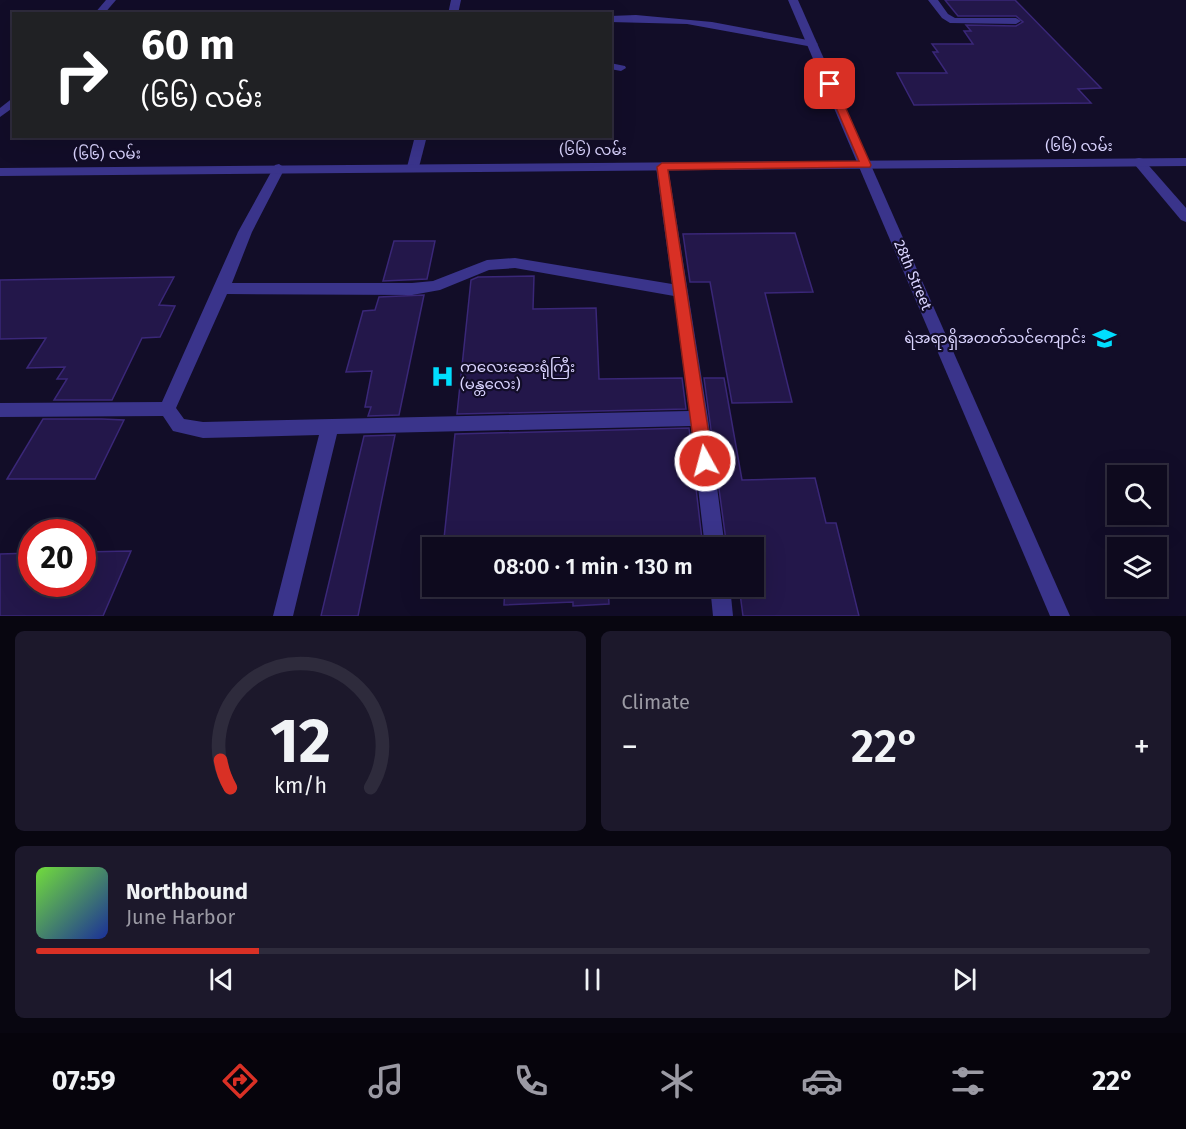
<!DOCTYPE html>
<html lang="en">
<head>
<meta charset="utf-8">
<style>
	:root { --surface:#0e0a1e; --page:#1c182b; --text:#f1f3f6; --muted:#9b9aa4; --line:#2e2b3c; --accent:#d93025 }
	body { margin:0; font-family:"Fira Sans","Noto Sans Myanmar",sans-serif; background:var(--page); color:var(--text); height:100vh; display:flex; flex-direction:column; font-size:22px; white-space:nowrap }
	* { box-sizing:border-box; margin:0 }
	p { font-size:20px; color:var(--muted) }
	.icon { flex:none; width:33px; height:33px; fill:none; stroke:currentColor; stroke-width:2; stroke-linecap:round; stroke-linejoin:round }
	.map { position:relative; height:616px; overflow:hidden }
	.sheet { display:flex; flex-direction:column; gap:15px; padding:15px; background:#080610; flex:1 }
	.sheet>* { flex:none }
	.guide { position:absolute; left:12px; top:12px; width:600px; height:126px; border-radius:0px; box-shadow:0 6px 24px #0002,0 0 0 2px var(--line); background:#202124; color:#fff; overflow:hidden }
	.tools { position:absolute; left:1107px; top:465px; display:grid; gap:12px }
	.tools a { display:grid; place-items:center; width:60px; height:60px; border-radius:0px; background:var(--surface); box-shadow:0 6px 24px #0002,0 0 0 2px var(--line); font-size:30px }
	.speed { position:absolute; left:18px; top:519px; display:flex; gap:12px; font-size:30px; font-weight:700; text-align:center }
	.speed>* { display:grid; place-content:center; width:78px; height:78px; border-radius:50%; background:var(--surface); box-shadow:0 6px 24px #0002,0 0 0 2px var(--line); line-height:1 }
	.speed .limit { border:9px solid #d22; background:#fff; color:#111 }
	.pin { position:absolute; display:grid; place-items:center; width:51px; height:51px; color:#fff; margin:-26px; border-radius:12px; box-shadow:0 3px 9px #0006 }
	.me { position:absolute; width:66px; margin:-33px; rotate:353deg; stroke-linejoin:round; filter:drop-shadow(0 0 4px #0008) }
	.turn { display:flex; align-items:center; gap:21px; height:126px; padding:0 30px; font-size:27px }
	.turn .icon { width:78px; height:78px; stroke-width:2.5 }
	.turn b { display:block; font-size:42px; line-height:51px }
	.big { font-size:45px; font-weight:600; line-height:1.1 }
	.sheet .tile { flex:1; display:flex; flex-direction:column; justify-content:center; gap:9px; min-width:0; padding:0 21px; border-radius:9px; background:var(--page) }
	.sheet .dial { align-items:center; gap:0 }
	.dial svg { height:156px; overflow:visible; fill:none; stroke:var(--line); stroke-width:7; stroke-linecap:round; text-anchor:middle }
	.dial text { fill:var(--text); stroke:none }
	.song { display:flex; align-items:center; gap:18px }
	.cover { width:72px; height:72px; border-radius:9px; background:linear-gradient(135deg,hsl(100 70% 55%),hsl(230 70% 35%)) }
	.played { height:6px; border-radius:3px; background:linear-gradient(90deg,var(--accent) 20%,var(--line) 20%) }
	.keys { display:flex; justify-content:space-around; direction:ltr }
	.heat { display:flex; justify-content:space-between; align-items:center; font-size:33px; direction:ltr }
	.sheet .tiles { flex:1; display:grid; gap:15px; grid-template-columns:1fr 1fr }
	.tile:last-child { grid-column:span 2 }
	.trip { position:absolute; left:422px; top:537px; width:342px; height:60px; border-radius:0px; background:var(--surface); box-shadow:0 6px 24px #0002,0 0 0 2px var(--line); font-weight:600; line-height:60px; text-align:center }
	.tabs { display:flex; height:96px; justify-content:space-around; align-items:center; background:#06040c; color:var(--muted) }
	.tabs .icon { width:42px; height:42px }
	.tabs .active { color:var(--accent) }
	.tabs b { font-size:27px; color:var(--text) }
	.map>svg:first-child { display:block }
</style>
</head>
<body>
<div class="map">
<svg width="1186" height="616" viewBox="0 0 1186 616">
	<rect width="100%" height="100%" fill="#120d28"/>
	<!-- building -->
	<g fill="#23174a" stroke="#3a2778" stroke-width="1.5">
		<polygon points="945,0 1015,0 1101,88 1078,89 1091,103 914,105 897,73 947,73 933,52 938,52 932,44 973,44 964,31 971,31 966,25 1016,26 1023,22 1016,16 958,16"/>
		<polygon points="795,233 813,292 765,293 792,402 732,403 710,282 690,282 683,234"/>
		<polygon points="394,241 435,241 427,279 383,281"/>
		<polygon points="534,276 533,309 596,308 599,379 682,378 686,409 457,414 471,280 478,277"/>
		<polygon points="174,277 159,305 175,306 160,337 142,338 112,400 54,400 67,379 57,379 65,367 27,368 46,338 0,339 0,280"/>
		<polygon points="424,295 399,415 368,416 371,407 365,407 372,371 346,372 363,311 375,310 379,297"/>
		<polygon points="704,378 724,378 742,480 815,478 826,523 836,523 859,616 743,616 739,586 753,586 753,548 727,548"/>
		<polygon points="43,419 102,419 124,420 95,479 7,479"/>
		<polygon points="689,428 703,548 443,548 455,434"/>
		<polygon points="395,435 358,616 321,616 364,436"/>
		<polygon points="131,551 103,616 0,616 0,554 32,553 32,584 82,584 82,552"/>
		<polygon points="505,586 608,586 609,604 573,606 573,602 504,605"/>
	</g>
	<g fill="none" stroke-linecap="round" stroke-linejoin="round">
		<!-- service -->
		<g fill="#3a348b" fill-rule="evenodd">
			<polygon points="928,0 938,0 948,14 955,18 1016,18 1021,21 1016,24 950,23 942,18"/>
			<polygon points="636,15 712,22 813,41 818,44 813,47 687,24 610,22 610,16"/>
			<polygon points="610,63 625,66 626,68 621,71 610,69"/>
			<polygon points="1139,158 1143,159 1186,208 1186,222 1181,220 1135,165 1135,159"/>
			<path d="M662,163L668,167L708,418L725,548H705L691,426L337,434L293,616H273L319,435L203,438L173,431L163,416L0,417V403L162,402L238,232L275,165L279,164L285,168L252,232L232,283H412L433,281L487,260L515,258L672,284L656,167ZM515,268L674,296L689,411L203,422L184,419L176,408L227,294L412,295L440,290L489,270Z"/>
			<polygon points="710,586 730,586 733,616 713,616"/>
		</g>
		<!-- minor -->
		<g fill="#3a348b" fill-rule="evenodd">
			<polygon points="106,0 116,0 104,14 94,14"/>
			<polygon points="451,0 461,0 458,14 448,14"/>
			<polygon points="788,0 798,0 1070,616 1050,616"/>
			<polygon points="14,97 14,107 0,117 0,108"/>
			<polygon points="415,136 427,136 419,167 413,171 407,167"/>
		</g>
		<!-- tertiary -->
		<polygon fill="#3a348b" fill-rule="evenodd" points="1186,158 1186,166 0,176 0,168"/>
	</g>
	<!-- route -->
	<polygon fill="#d93025" stroke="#8d1f18" stroke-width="1.5" points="827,82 835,84 871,165 870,167 668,170 713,461 710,466 705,468 699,466 696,461 657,167 662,163 859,161 826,84"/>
	<!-- icons -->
	<defs>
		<symbol id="university-bare" viewBox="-9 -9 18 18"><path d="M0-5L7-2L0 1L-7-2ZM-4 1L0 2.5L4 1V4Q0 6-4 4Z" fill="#00deff" stroke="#120d28" stroke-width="2.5" paint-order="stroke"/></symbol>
		<symbol id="hospital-bare" viewBox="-9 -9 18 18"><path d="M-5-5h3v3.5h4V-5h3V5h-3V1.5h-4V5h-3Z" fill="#00deff" stroke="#120d28" stroke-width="2.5" paint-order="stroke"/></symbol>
	</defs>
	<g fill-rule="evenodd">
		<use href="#university-bare" x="1088" y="322" width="33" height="33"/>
		<use href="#hospital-bare" x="426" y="360" width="33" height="33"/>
	</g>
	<g text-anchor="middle" stroke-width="4.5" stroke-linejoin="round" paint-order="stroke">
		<!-- street labels -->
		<g font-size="15" fill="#dad4ff" stroke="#120d28">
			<text x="1079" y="151">(၆၆) လမ်း</text>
			<text x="593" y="155">(၆၆) လမ်း</text>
			<text transform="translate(107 154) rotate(-1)" y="5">(၆၆) လမ်း</text>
			<text transform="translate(913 275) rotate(67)" y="5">28th Street</text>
		</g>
		<!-- poi labels -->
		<g font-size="15" fill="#dad4ff" stroke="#120d28" text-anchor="end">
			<text x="1086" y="343">ရဲအရာရှိအတတ်သင်ကျောင်း</text>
			<text x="460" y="372" text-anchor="start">ကလေးဆေးရုံကြီး<tspan x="460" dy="17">(မန္တလေး)</tspan></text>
		</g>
	</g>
</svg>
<div class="tools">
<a><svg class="icon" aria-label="search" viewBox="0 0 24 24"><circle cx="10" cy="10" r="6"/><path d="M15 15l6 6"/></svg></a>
<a><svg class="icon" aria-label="layers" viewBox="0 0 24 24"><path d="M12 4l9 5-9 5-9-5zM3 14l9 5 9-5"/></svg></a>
</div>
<div class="speed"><div class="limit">20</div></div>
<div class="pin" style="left:830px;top:84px;background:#d93025"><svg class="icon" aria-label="arrive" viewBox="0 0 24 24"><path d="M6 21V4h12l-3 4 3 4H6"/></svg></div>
<svg class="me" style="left:705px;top:461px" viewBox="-20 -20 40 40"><circle r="17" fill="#d93025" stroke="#fff" stroke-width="3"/><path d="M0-11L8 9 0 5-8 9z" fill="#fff"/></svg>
<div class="trip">08:00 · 1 min · 130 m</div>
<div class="guide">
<div class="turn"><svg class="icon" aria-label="right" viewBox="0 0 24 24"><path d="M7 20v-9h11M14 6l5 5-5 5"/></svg><div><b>60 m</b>(၆၆) လမ်း</div></div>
</div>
</div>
<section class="sheet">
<div class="tiles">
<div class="tile dial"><svg viewBox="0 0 100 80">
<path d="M14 69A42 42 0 1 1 86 69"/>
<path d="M14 69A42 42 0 0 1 9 55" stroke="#d93025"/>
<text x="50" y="56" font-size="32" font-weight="700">12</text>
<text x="50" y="72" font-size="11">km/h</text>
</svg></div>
<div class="tile"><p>Climate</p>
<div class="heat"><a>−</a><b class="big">22°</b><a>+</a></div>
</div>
<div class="tile">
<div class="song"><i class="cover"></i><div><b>Northbound</b><p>June Harbor</p></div></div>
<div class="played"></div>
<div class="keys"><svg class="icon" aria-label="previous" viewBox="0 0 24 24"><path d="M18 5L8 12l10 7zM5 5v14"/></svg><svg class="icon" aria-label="pause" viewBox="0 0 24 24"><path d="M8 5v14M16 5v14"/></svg><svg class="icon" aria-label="next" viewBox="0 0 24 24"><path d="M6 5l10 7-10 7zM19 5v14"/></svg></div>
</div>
</div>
</section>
<nav class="tabs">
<b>07:59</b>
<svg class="icon active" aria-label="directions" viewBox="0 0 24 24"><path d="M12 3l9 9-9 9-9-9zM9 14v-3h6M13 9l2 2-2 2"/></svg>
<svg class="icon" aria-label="music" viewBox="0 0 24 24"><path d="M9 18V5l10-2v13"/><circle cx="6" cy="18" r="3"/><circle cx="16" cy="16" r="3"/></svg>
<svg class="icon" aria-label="phone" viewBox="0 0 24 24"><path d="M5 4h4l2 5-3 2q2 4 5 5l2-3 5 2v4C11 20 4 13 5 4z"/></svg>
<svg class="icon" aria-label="climate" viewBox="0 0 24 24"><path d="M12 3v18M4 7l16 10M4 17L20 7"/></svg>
<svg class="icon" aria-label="car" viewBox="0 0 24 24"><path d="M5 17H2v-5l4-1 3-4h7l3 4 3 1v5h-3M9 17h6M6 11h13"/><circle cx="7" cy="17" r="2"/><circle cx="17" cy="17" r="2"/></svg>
<svg class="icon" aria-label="filters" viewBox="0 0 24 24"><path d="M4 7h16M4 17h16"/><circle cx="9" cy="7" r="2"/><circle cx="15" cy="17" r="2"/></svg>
<b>22°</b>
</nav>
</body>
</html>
